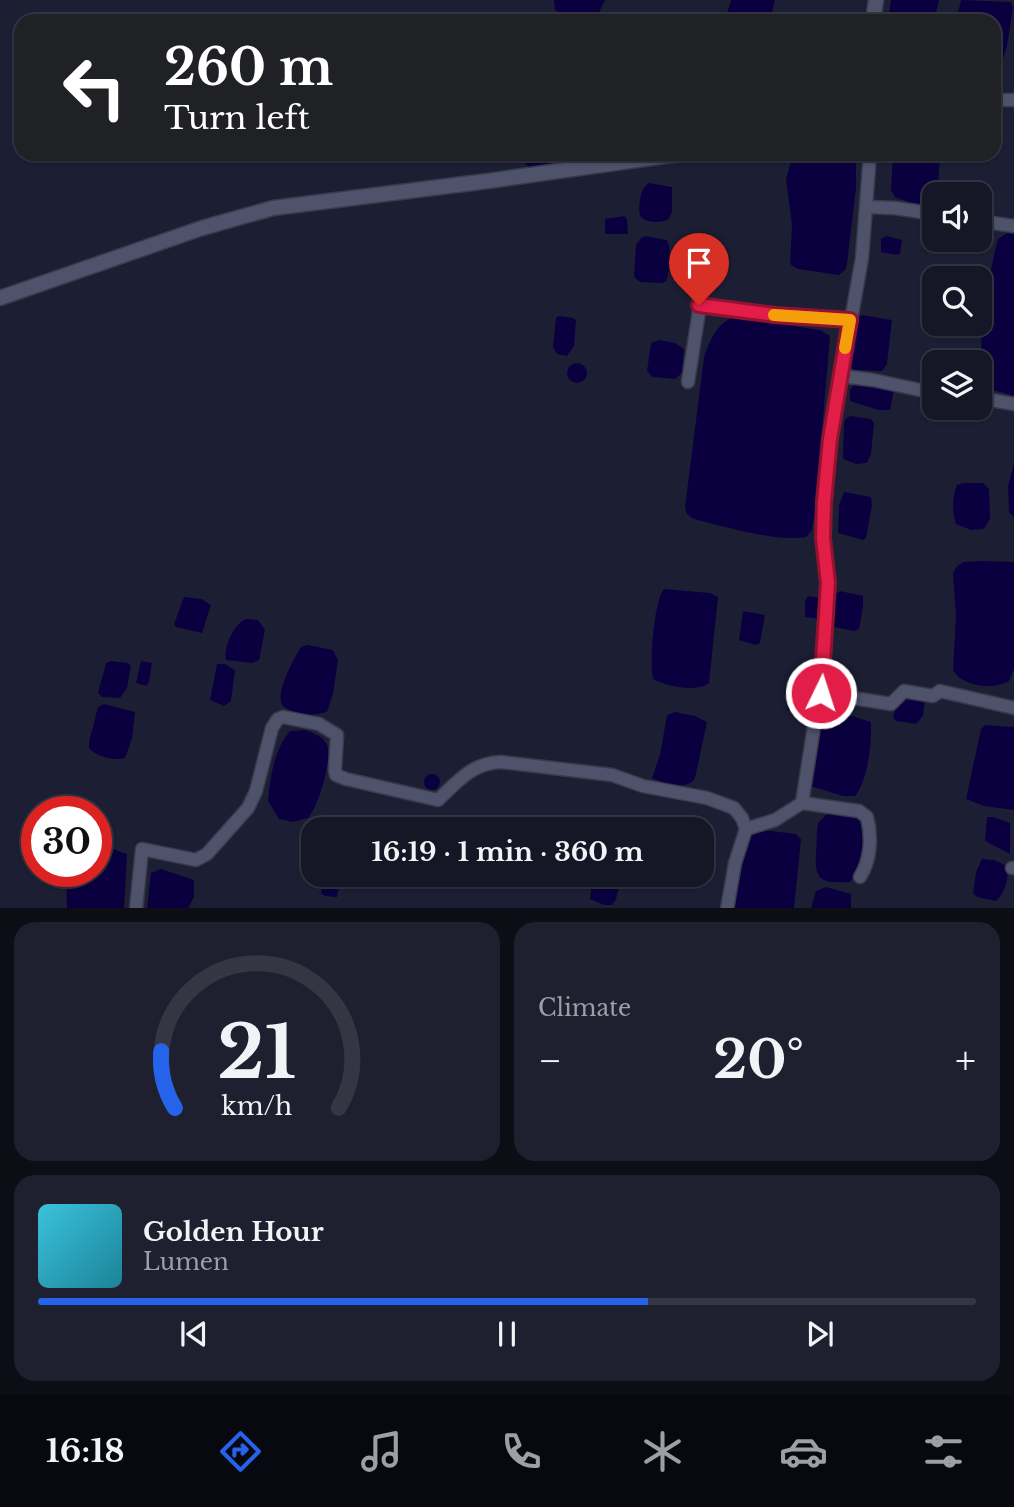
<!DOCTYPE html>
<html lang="en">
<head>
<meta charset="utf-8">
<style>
	:root { --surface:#151727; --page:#1e202f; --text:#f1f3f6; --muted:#9d9fa7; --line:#343644; --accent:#2563eb }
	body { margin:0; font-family:"Libre Baskerville",serif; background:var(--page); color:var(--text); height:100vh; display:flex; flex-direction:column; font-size:26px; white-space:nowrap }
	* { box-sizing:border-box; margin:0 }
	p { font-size:23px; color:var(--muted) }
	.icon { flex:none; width:38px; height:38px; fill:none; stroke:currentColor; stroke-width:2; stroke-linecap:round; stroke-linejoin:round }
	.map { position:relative; height:908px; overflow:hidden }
	.side { display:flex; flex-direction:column; gap:14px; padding:14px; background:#0c0d15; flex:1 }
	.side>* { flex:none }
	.top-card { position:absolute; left:14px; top:14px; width:987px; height:147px; border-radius:21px; box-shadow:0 2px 5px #0004,0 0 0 2px var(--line); background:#202124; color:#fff; overflow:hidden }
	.tools { position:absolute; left:922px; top:182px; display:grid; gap:14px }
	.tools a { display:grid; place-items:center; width:70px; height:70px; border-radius:14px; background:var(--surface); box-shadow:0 2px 5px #0004,0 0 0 2px var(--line); font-size:35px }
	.speed { position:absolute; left:21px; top:796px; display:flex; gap:14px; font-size:35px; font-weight:700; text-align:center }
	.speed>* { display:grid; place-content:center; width:91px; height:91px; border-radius:50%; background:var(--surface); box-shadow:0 2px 5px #0004,0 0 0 2px var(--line); line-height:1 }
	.speed .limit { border:10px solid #d22; background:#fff; color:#111 }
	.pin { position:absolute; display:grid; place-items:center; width:60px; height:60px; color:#fff; margin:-72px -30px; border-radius:50% 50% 50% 0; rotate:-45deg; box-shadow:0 0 7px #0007 }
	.pin .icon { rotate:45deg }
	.me { position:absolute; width:77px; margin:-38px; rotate:4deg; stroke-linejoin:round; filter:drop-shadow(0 0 5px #0008) }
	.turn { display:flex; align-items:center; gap:24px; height:147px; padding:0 35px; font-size:32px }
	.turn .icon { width:91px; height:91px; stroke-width:2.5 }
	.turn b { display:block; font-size:49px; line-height:60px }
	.big { font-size:52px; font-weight:700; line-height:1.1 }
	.side .widget { flex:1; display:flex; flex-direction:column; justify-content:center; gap:10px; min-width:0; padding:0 24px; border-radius:21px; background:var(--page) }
	.side .dial { align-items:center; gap:0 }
	.dial svg { height:182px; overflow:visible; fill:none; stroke:var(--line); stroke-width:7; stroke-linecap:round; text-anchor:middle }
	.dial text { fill:var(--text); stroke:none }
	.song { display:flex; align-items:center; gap:21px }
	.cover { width:84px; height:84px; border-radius:10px; background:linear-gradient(135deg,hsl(190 70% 55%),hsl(190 70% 35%)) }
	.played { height:7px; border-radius:4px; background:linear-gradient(90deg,var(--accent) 65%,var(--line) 65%) }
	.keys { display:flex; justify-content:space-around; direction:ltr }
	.heat { display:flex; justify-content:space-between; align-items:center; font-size:38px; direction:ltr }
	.side .tiles { flex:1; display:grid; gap:14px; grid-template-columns:1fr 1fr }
	.widget:last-child { grid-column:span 2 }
	.trip { position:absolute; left:301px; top:817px; width:413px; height:70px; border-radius:21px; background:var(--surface); box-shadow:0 2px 5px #0004,0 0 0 2px var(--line); font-weight:700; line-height:70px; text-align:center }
	.tabs { display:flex; height:112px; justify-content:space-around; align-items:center; background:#080910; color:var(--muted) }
	.tabs .icon { width:49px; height:49px }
	.tabs .active { color:var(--accent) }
	.tabs b { font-size:32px; color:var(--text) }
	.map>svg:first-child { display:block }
</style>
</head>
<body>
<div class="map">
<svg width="1014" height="909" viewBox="0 0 1014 909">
	<rect width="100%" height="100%" fill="#1c1f34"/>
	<!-- water -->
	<g fill="#0b003f">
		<polygon points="554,0 605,0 595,21 561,14 555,10"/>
		<polygon points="731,0 775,0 770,21 725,21"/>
		<polygon points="891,0 939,0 934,21 888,21"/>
		<polygon points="961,0 1011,2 1013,8 1007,46 997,78 994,79 994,21 956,21"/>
		<polygon points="525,154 558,154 558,155 557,163 529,167 524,162"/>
		<polygon points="793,154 842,154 856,159 856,188 847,264 845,270 839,275 798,269 790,264 792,225 786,179"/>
		<path d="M893,154H940L938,190L934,194V201C924,207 906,202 895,197L891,190Z"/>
		<path d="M649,183L672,187V212L668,220C659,223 646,223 640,216C638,205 640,188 649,183Z"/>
		<polygon points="624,216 627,219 628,234 605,234 605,219"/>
		<path d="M1007,233L1014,234V396L980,386C980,333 985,290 998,239Z"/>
		<path d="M646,236L667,240C672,251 670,270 666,281L663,283L640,282L634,277L636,245L641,238Z"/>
		<polygon points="886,236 902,240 900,254 896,255 881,252 881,239"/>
		<polygon points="862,315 892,320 887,364 882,371 854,370 849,365 856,322 858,317"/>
		<polygon points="559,316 573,318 576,320 574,346 567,356 557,354 553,347 556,318"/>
		<path d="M734,317L820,330L830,336L816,503L812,530L806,537C775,542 728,527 697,520C689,517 686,515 685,507L704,357C710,340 717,323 734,317Z"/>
		<polygon points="660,340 675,343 684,349 682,373 675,379 652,377 647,371 651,343"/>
		<circle cx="577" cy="373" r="10"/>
		<polygon points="855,383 894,389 890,410 878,410 850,401 850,390"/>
		<polygon points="850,416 871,419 874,423 871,454 867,463 856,464 843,459 844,422 846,418"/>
		<polygon points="1014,463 1014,517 1009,512 1008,486"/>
		<path d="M963,483H983L989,489L990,519L984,529L971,530L956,524C952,513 952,496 957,485Z"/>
		<polygon points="844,492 871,497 872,505 866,538 863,540 838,533 839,505"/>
		<path d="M982,561L1014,562V669L1009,681C994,690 962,687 953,670L956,616L953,573L957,566L963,562Z"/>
		<path d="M664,589L710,593L718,597L709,683C697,693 665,686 653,679C649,663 654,600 664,589Z"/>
		<polygon points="840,591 863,596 863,607 859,629 854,631 834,627 833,596"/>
		<polygon points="808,596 821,598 820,619 805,617 805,601"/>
		<polygon points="184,597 202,599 211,605 202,633 176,627 174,624"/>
		<polygon points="743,611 765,615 760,643 756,645 739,640"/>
		<path d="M246,619L258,620L265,630L259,660L252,663L226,660C223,647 234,624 246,619Z"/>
		<path d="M308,645L333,650L338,660L333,694L327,712C316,715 303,716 293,712C288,709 281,707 281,701C278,687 294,659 301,647Z"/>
		<polygon points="111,661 128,663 131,666 127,688 120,698 102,697 98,693 106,663"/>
		<polygon points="141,661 152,663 149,682 146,686 136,683"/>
		<polygon points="217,664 225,664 235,670 231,701 224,706 210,700"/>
		<polygon points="792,690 812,693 809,714 800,715 787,710"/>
		<polygon points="903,695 925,698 923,716 916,724 896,721 893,718 897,702"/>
		<path d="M104,704L135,712L132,739L125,758C115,761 96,757 89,748V742L98,707Z"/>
		<path d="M675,712L695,716L707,722L695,778C688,791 664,784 652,778L660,755L667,715Z"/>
		<path d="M827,712L846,714L871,722C872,741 868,781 855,796H843L810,786L820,725Z"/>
		<polygon points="985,725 1014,727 1014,810 984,806 966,799 981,729"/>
		<path d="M305,730C313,733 323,736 327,745C333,759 318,807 308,818L293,822L279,819L268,801C270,778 274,749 290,731Z"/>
		<circle cx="432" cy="782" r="8"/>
		<path d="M828,813C835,812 849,813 856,817C871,826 860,872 850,882C822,883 814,882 816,852C817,842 816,833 818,823Z"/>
		<polygon points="987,817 993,817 1010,823 1010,854 985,841"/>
		<path d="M763,830L796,834L801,839L794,908L735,909C736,884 741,856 751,834Z"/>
		<polygon points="96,847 113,849 127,854 124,908 67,908 66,872 96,872"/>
		<path d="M982,859L994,860L1007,866C1009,878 1005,893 996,901L977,897L973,893L976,872Z"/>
		<polygon points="161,869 194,880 194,897 188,908 147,908 151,873"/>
		<polygon points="331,875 340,880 337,897 325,896 321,893 323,876"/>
		<polygon points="465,875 515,875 512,883 509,885"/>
		<polygon points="593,875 622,875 616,899 612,905 604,905 590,899"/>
		<polygon points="826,887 851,894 851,908 811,908 816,891"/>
	</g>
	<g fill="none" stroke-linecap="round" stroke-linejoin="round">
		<defs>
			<g id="minor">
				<polyline points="994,100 1014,100"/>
				<polyline points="867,207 895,208 934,214"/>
				<polyline points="980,221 1014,226"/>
				<polyline points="841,376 873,380 934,393"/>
				<polyline points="688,382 700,305 775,315 850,320"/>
				<polyline points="980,398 1014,404"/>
				<polyline points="821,693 891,704 904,691 933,696 940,691 1014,708"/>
				<polyline points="802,803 823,669 828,583 823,538 830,439 862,258 870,154"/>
				<polyline points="1012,868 1014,868"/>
				<path d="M136,909L142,849L196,860L207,854L248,808L256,791L272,728L278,719L283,717L319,724L337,735L335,770L336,775L346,779L438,800C458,781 472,763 501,762L612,775L643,786L707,798L734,808L742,818L746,829"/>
				<path d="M727,909L735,863L746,829L775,820L802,803L859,811L867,817C872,836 871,860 860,877"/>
			</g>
			<g id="tertiary">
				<polyline points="873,21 876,0"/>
				<polyline points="0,298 202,228 273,208 488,181 679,154"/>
			</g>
		</defs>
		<!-- minor casing -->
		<use href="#minor" stroke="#393a4c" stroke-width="15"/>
		<!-- tertiary casing -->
		<use href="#tertiary" stroke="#393a4c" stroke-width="17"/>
		<!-- minor -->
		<use href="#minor" stroke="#4e536b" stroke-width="12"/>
		<!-- tertiary -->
		<use href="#tertiary" stroke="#4e536b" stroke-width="14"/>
	</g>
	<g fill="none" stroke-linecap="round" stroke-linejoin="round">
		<defs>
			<polyline id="route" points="699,305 775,315 850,320 830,439 824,501 823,538 828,583 821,693"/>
		</defs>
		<!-- route casing -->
		<use href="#route" stroke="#92132f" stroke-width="18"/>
		<!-- route -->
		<use href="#route" stroke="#e11d48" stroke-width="12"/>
		<!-- slow -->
		<polyline stroke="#f59e0b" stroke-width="12" points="774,315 850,320 845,348"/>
	</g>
</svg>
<div class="tools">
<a><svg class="icon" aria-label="sound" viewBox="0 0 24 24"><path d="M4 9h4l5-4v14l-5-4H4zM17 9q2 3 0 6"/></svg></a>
<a><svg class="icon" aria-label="search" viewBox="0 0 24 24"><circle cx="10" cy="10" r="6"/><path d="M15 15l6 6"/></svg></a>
<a><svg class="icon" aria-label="layers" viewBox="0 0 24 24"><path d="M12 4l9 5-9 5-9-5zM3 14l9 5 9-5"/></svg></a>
</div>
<div class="speed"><div class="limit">30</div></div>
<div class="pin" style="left:699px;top:305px;background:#d93025"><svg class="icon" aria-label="arrive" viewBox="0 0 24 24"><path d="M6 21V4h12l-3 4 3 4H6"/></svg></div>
<svg class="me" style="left:821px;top:693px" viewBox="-20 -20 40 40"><circle r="17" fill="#e11d48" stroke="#fff" stroke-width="3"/><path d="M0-11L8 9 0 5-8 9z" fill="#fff"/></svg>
<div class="trip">16:19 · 1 min · 360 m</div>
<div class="top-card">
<div class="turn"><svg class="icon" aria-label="left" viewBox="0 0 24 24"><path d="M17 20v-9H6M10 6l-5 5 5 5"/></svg><div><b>260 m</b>Turn left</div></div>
</div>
</div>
<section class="side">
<div class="tiles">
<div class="widget dial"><svg viewBox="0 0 100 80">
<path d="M14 69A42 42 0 1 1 86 69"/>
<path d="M14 69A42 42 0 0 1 8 44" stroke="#2563eb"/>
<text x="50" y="56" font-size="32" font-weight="700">21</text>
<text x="50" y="72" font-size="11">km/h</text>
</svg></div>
<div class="widget"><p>Climate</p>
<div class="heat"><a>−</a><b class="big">20°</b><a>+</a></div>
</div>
<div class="widget">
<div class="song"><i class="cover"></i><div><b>Golden Hour</b><p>Lumen</p></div></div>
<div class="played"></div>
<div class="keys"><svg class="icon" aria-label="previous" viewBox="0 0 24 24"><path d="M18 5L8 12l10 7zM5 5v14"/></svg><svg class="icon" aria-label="pause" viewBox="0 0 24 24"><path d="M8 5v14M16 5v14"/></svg><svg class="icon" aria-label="next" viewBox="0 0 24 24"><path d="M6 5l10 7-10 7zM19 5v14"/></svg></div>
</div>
</div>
</section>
<nav class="tabs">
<b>16:18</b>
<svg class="icon active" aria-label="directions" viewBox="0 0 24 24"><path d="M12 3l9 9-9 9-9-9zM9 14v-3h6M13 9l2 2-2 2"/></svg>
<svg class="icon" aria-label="music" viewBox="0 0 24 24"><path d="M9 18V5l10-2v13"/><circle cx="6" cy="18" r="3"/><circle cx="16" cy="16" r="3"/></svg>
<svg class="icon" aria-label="phone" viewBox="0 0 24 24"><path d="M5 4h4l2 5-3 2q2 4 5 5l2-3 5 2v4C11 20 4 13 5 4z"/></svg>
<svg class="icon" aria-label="climate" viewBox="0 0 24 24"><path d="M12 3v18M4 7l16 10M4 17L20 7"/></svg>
<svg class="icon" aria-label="car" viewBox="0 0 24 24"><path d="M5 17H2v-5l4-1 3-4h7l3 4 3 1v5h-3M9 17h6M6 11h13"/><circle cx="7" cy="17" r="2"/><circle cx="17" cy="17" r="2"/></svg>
<svg class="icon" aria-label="filters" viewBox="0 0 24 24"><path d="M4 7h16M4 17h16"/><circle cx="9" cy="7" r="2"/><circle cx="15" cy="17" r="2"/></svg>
</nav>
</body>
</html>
